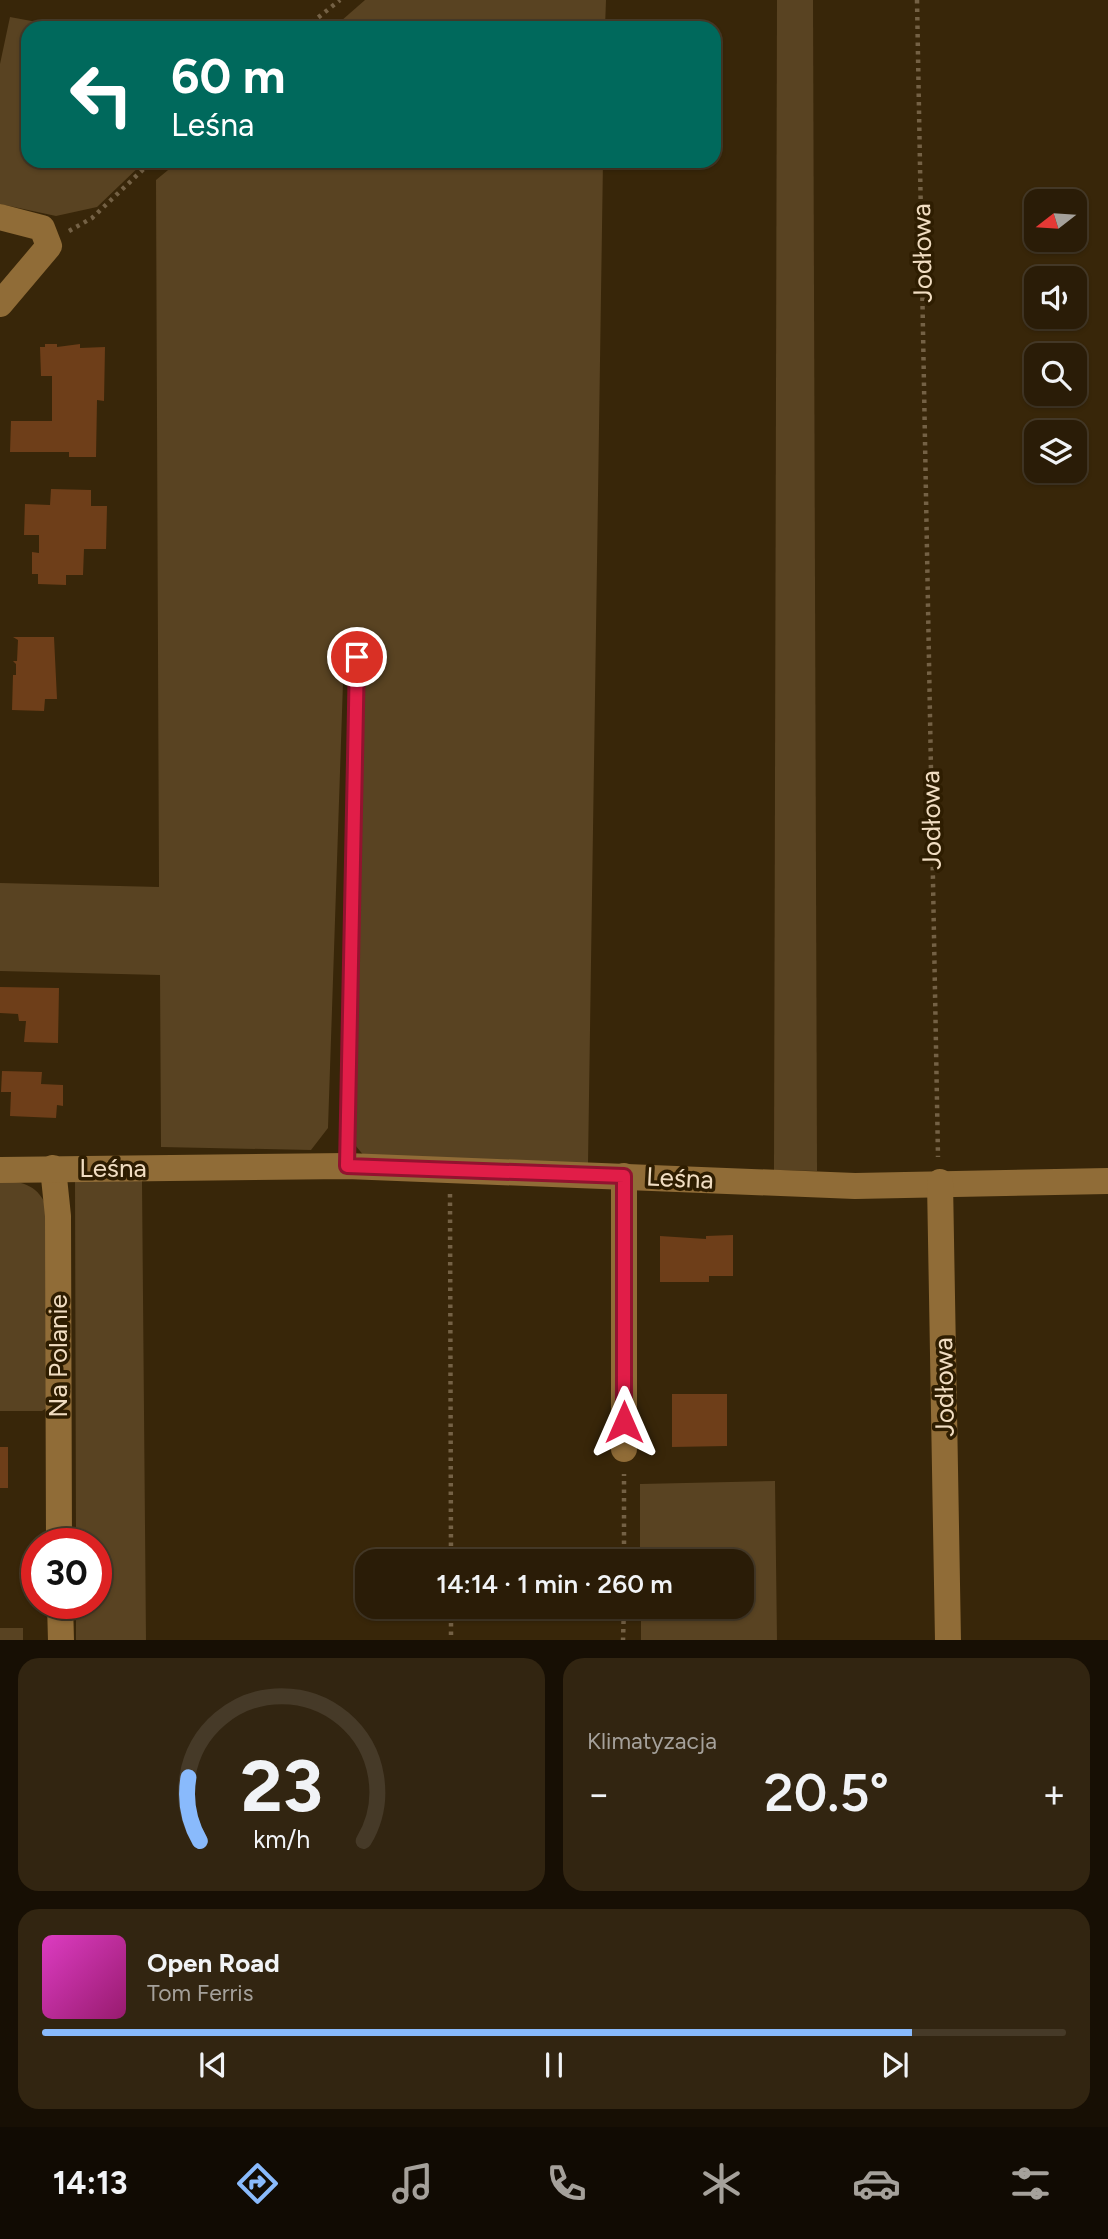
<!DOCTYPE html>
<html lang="pl">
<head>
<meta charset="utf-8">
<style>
	:root { --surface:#2a1c07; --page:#322511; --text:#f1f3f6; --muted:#a5a19b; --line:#463a28; --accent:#89bafc }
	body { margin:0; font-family:Figtree,sans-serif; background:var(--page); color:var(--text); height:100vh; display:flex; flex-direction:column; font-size:26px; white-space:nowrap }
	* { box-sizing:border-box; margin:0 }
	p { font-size:23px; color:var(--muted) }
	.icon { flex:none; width:38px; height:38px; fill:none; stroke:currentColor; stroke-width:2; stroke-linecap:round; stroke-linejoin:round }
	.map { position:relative; height:1640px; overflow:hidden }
	.side { display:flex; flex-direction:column; gap:18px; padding:18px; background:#170f04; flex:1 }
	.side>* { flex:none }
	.guide { position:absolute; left:21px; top:21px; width:700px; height:147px; border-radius:21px; box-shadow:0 2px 5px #0004,0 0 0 2px var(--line); background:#00695c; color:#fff; overflow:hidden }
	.needle { width:46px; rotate:253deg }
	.buttons { position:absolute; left:1024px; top:189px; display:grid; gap:14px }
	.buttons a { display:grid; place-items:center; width:63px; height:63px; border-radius:14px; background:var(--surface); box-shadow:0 2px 5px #0004,0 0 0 2px var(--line); font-size:35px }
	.speed { position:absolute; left:21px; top:1528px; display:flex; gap:14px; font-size:35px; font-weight:700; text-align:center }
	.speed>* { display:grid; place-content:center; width:91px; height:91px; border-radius:50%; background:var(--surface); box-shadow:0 2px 5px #0004,0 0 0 2px var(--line); line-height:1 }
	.speed .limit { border:10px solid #d22; background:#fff; color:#111 }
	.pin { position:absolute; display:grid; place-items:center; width:60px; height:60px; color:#fff; margin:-30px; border:4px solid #fff; border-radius:50%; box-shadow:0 2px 7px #0007 }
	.me { position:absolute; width:77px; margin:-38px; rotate:0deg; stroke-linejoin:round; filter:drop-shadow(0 0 5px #0008) }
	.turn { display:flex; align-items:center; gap:24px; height:147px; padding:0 35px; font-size:32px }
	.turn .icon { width:91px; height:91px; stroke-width:2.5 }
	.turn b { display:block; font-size:49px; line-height:60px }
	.big { font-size:52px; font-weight:600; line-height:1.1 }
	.side .widget { flex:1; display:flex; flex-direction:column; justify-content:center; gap:10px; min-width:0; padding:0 24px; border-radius:21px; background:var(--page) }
	.side .dial { align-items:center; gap:0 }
	.dial svg { height:182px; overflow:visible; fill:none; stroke:var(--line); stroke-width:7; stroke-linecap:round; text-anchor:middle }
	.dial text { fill:var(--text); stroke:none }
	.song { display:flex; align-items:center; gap:21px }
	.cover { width:84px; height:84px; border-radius:10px; background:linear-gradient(135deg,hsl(310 70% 55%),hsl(320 70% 35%)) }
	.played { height:7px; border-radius:4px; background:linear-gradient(90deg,var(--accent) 85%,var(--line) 85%) }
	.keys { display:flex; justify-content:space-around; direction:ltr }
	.heat { display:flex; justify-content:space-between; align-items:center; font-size:38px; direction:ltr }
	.side .tiles { flex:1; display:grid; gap:18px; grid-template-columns:1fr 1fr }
	.widget:last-child { grid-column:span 2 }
	.trip { position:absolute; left:355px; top:1549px; width:399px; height:70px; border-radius:21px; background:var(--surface); box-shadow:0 2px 5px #0004,0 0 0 2px var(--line); font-weight:600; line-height:70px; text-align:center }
	.menu { display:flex; height:112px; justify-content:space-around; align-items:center; background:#110b03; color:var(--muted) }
	.menu .icon { width:49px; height:49px }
	.menu .current { color:var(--accent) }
	.menu b { font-size:32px; color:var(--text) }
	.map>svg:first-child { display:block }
</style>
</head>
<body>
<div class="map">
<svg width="1108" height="1641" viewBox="0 0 1108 1641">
	<rect width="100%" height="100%" fill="#382609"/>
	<!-- green -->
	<g fill="#594322">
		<polygon points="365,0 606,0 605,28 333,28"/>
		<polygon points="777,0 813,0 817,1171 774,1170"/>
		<polygon points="10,17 69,28 28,28 28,161 145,161 97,207 56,216 0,204 0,64"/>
		<polygon points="179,161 603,161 588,1164 365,1157 355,1145 363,650 344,653 328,1128 311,1150 161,1147 160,975 0,971 0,883 159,887 156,180"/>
		<polygon points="75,1180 142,1181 146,1640 76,1640 76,1603 96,1603 96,1544 76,1543"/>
		<path d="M0,1181C25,1181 38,1186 48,1209V1407L42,1411H0Z"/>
		<polygon points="775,1481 777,1640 641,1640 641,1607 742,1606 742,1561 640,1561 640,1484"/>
		<rect x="0" y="1628" width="23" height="12"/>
	</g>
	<!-- building -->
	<g fill="#6e3e19">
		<polygon points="45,344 57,344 57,347 80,344 80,348 105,347 104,401 97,400 96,457 69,457 69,452 10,452 11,421 52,421 52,376 41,376 40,347 45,347"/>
		<polygon points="51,489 91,490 91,506 107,506 106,549 84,549 83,575 66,575 66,585 38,584 38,574 32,574 32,552 39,553 39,535 24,535 25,504 50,505"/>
		<polygon points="13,637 54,637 57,699 45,699 44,711 12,710 13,675 16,675 16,664 13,661 17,661 18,640"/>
		<polygon points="0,987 59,988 58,1043 24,1042 26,1021 19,1021 18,1014 0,1013"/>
		<polygon points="2,1071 42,1072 41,1084 63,1085 63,1106 57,1105 56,1118 10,1116 11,1092 1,1092"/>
		<polygon points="733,1235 733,1276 709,1276 709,1282 660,1282 660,1236 706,1239 706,1236"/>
		<polygon points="672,1394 727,1394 727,1446 672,1447"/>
		<rect x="0" y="1447" width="8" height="41"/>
	</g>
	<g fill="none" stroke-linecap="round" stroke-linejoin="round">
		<!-- path -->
		<g stroke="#746145" stroke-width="4.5" stroke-dasharray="3.5 5" stroke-linecap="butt">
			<polyline points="917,0 938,1157"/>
			<polyline points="305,28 340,0"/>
			<polyline points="69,231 92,218 152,161"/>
			<polyline points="450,1194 451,1561"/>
			<polyline points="624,1561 624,1474"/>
			<polyline points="451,1606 451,1641"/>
			<polyline points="623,1641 624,1606"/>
		</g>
		<!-- lane -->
		<polyline stroke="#906c37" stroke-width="14" points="347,1166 357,657"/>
		<!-- street -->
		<g stroke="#906c37" stroke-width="26">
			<polyline points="0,217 42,228 49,246 0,304"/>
			<polyline points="53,1168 58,1216 59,1544"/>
			<polyline points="0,1170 347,1166 855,1186 1108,1181"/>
			<polyline points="624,1176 624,1449"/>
			<polyline points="940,1182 948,1641"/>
			<polyline points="60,1603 61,1641"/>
		</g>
	</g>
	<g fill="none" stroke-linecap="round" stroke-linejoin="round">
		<defs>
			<polyline id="route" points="357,657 347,1166 624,1176 624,1422"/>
		</defs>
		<!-- route casing -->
		<use href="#route" stroke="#92132f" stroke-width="18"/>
		<!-- route -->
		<use href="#route" stroke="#e11d48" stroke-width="12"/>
	</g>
	<g text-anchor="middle" stroke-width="7" stroke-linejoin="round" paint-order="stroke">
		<!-- street labels -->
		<g font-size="26" fill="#f1ddc2" stroke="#2e1d01">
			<text transform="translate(922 253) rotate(-91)" y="9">Jodłowa</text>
			<text transform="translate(931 820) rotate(-91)" y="9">Jodłowa</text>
			<text x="113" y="1177">Leśna</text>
			<text transform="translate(680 1178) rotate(3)" y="9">Leśna</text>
			<text transform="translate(58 1356) rotate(-90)" y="9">Na Polanie</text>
			<text transform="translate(944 1387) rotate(-91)" y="9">Jodłowa</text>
		</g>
	</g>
</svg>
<div class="buttons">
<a><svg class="needle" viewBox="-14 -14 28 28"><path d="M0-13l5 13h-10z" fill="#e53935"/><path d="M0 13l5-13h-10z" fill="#a5a19b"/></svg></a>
<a><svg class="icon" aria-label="sound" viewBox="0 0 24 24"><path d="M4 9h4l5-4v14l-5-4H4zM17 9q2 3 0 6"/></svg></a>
<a><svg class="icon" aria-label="search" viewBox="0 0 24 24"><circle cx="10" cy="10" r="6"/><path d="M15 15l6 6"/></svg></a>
<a><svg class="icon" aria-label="layers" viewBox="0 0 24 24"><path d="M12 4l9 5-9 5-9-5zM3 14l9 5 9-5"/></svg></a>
</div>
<div class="speed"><div class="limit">30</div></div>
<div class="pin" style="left:357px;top:657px;background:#d93025"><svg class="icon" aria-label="arrive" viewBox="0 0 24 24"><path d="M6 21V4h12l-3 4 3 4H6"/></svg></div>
<svg class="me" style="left:624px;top:1422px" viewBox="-20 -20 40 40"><path d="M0-17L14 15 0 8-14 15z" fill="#e11d48" stroke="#fff" stroke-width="4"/></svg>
<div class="trip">14:14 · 1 min · 260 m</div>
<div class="guide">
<div class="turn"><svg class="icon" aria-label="left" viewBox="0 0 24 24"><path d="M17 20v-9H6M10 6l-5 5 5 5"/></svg><div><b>60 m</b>Leśna</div></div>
</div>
</div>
<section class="side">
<div class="tiles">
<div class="widget dial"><svg viewBox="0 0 100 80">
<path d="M14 69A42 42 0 1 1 86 69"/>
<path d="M14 69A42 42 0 0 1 9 41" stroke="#89bafc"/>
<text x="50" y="56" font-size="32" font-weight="700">23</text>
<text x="50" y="72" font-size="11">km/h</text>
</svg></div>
<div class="widget"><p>Klimatyzacja</p>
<div class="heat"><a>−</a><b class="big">20.5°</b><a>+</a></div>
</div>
<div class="widget">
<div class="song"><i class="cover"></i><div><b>Open Road</b><p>Tom Ferris</p></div></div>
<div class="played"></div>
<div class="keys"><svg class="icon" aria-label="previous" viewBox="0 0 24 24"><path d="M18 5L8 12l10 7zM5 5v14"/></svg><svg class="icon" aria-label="pause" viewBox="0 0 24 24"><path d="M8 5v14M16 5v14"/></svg><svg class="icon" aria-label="next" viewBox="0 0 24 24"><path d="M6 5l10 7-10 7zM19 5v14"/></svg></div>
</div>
</div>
</section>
<nav class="menu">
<b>14:13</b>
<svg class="icon current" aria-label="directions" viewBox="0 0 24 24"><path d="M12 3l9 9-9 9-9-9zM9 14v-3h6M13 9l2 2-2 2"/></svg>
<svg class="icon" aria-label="music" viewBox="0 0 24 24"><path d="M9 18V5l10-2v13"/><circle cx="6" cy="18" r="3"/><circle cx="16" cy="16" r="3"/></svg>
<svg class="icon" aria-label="phone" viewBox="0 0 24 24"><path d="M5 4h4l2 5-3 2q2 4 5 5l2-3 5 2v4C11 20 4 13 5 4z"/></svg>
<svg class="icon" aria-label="climate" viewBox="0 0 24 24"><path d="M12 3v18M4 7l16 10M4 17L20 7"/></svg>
<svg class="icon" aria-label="car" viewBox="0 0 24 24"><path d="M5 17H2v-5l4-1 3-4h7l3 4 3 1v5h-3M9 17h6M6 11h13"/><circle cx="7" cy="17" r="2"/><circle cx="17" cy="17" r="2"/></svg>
<svg class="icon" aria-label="filters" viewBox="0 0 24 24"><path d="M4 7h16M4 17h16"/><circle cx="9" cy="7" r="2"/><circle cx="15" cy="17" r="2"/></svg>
</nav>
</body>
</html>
